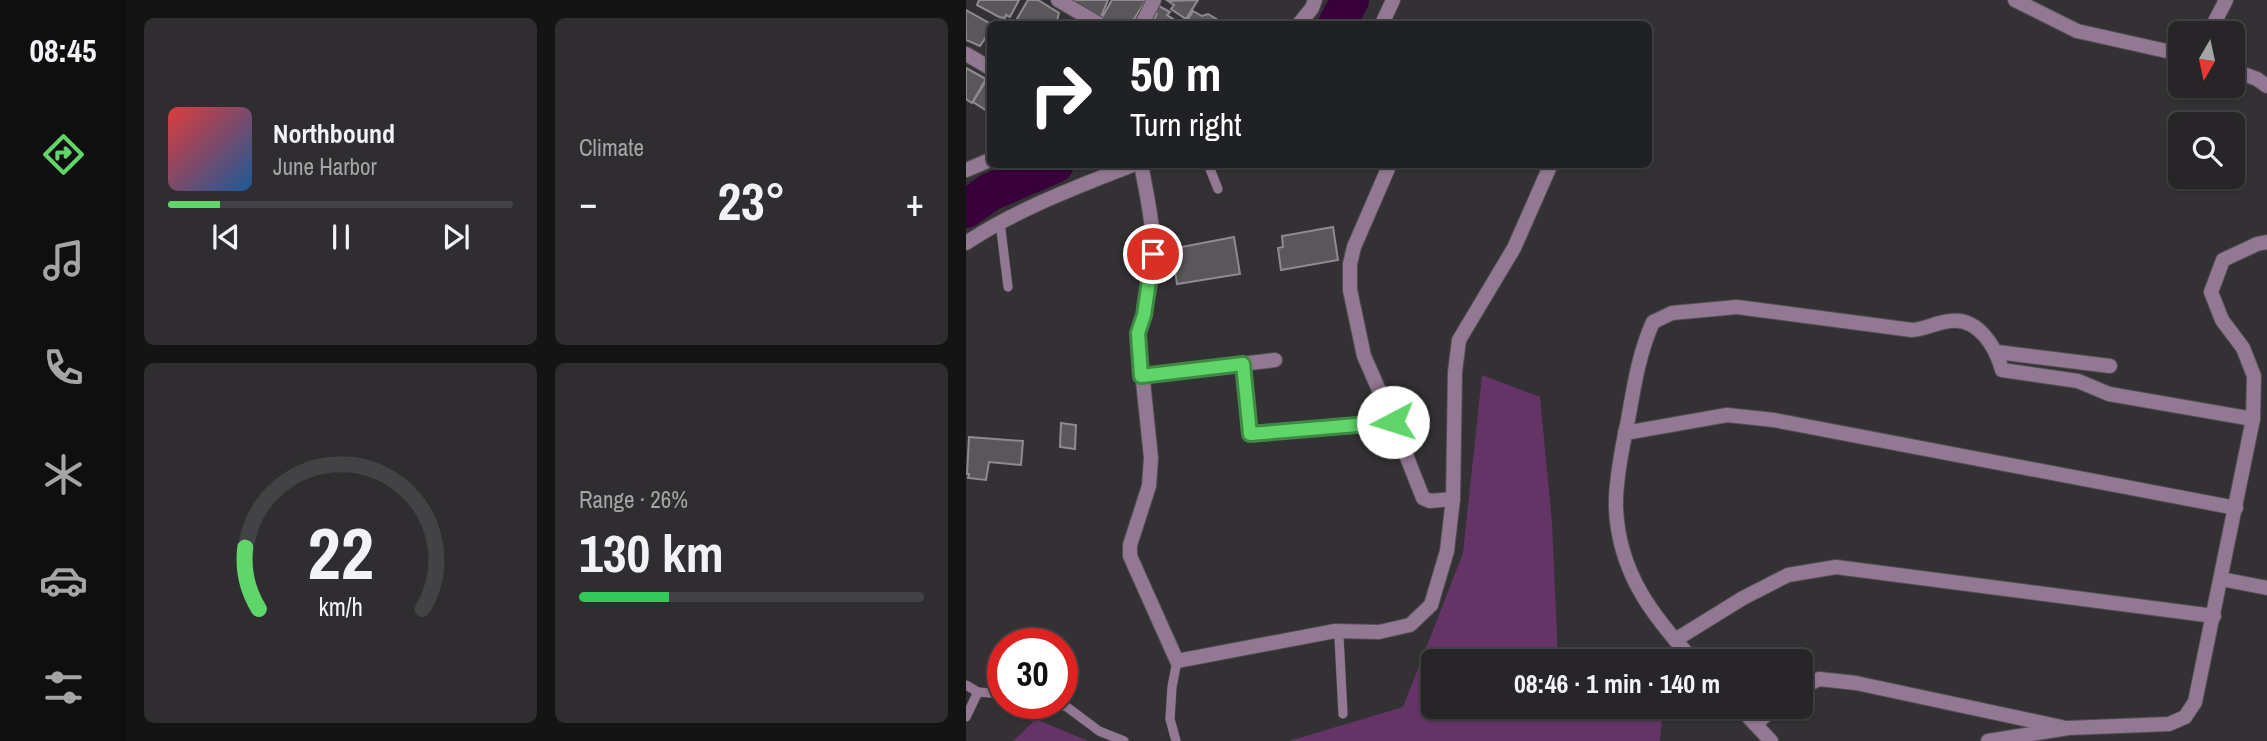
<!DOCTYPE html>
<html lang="en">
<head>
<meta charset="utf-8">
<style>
	:root { --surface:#272527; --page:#2f2d2f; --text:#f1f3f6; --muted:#a4a5a7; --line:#434244; --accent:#60d56a }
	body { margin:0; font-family:"Archivo Narrow",sans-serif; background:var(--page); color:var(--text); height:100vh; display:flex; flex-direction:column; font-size:26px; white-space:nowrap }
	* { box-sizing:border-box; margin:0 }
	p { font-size:23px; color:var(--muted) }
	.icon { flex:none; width:38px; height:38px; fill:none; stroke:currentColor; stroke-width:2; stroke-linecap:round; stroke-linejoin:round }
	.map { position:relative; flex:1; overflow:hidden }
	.drawer { display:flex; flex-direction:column; gap:18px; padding:18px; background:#151415; width:840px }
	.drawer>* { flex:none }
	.banner { position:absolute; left:21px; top:21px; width:665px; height:147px; border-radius:10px; box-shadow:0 2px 5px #0004,0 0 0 2px var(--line); background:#202124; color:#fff; overflow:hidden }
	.needle { width:46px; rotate:189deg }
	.controls { position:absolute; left:1202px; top:21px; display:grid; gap:14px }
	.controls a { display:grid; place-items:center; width:77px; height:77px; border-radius:10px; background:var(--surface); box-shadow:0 2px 5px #0004,0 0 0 2px var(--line); font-size:35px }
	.speed { position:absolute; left:21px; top:628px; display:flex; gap:14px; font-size:35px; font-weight:700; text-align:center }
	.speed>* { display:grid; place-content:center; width:91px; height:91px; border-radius:50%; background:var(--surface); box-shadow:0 2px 5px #0004,0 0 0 2px var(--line); line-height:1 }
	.speed .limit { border:10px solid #d22; background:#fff; color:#111 }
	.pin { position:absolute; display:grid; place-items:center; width:60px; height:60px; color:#fff; margin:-30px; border:4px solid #fff; border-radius:50%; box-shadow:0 2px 7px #0007 }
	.me { position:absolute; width:77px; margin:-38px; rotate:265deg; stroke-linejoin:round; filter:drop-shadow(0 0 5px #0008) }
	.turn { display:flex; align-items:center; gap:24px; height:147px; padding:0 28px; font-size:32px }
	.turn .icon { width:91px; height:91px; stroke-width:2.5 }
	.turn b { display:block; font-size:49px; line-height:60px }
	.big { font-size:52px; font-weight:700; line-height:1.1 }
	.drawer .card { flex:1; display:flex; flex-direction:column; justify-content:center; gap:10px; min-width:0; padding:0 24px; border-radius:10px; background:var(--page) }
	.drawer .dial { align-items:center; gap:0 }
	.dial svg { height:182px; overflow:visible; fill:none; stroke:var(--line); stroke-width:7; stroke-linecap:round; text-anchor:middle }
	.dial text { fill:var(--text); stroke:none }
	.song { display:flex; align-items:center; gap:21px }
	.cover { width:84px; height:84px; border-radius:10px; background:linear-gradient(135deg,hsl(0 70% 55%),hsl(210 70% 35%)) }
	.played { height:7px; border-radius:4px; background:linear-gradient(90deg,var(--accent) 15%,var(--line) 15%) }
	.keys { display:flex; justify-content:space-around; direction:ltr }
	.heat { display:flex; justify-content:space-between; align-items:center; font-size:38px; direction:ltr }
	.charge { height:10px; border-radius:5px; background:linear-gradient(90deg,#34c759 26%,var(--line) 0) }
	.drawer .tiles { flex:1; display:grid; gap:18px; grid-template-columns:repeat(2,1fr) }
	.trip { position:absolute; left:455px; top:649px; width:392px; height:70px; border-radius:10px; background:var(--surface); box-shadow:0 2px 5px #0004,0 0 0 2px var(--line); font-weight:700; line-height:70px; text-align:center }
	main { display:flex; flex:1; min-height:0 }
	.menu { display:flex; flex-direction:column; width:126px; justify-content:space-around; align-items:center; background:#100f10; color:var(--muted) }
	.menu .icon { width:49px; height:49px }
	.menu .selected { color:var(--accent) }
	.menu b { font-size:32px; color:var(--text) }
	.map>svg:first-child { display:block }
</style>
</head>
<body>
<main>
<nav class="menu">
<b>08:45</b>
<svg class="icon selected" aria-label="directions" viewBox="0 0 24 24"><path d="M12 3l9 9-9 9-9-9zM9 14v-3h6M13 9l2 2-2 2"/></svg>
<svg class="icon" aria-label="music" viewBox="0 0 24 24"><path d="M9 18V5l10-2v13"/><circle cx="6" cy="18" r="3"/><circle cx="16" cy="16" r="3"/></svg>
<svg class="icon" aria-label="phone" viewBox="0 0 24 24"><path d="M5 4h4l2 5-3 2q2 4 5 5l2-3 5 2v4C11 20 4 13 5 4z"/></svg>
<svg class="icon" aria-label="climate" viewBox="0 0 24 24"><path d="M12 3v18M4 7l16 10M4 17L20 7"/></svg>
<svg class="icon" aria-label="car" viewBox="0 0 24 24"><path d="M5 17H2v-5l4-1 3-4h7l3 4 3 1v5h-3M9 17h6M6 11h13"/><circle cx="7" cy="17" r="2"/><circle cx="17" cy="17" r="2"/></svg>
<svg class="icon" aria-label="filters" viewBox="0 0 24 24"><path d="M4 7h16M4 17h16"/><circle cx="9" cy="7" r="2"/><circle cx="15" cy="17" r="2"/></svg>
</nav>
<section class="drawer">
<div class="tiles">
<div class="card">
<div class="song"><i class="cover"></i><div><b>Northbound</b><p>June Harbor</p></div></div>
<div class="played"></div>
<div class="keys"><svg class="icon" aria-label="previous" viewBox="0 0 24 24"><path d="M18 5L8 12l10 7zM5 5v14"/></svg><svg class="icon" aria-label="pause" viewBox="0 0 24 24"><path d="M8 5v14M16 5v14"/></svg><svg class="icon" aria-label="next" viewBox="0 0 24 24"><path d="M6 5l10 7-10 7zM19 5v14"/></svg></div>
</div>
<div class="card"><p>Climate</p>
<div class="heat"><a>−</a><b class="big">23°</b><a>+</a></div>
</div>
<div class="card dial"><svg viewBox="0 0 100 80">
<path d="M14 69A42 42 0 1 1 86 69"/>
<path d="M14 69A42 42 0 0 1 8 42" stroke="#60d56a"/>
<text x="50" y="56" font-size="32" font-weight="700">22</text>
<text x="50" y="72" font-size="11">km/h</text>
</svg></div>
<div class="card"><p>Range · 26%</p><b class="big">130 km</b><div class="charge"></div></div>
</div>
</section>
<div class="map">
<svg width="1301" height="741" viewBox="0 0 1301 741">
	<rect width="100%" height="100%" fill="#343134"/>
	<!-- green -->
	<g fill="#643467">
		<polygon points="516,375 574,397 586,522 592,661 467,662 467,707 674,707 696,719 694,741 323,741 437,707 497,553"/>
		<polygon points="70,719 122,741 47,741"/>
	</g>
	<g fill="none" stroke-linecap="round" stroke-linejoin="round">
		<!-- river -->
		<g stroke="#37003a" stroke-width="38">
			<polyline points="371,24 384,0"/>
			<polyline points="0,209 24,192 89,164"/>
		</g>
	</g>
	<!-- building -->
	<g fill="#5a575a" stroke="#8e8b8f" stroke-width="2">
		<polygon points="13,0 53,0 44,17 40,15 39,18 33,17 11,5"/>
		<polygon points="62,0 72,0 93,13 90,24 48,24"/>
		<polygon points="104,0 142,0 134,19"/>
		<polygon points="146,0 180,0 165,24 145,24 135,19"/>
		<polygon points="232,0 220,19 205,9 208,5 202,1"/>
		<polygon points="191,5 204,12 201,15 215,24 181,24 183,21 186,23 191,14 187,11"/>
		<polygon points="0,10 25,24 24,31 14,46 0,40"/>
		<polygon points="227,11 236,16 242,14 254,21 252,24 219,24"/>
		<polygon points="0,68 20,79 6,103 0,99"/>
		<polygon points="21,79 24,81 24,113 7,102"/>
		<polygon points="367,227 372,260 315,270 312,248 317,247 316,236"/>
		<polygon points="268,237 274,274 211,284 208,262 212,262 210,248"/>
		<polygon points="95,423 110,425 109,449 94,447"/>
		<polygon points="3,437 57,441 55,465 23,462 20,480 2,478 3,474 1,474"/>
	</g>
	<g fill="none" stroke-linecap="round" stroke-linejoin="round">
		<defs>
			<g id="service">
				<polyline points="242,164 252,189"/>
				<polyline points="34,222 42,287"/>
				<polyline points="369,631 373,637 377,714"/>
				<polyline points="0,685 12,692 0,717"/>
				<polyline points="12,692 37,694"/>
				<polyline points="90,704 101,707 133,731 158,741"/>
				<polyline points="210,741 204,719 206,687 211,661"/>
			</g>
			<g id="minor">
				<polyline points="92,0 133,24"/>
				<polyline points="1049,0 1111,31 1214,54"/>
				<polyline points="176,24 188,0"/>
				<polyline points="333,24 346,8 349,0"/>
				<polyline points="416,24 427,0"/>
				<polyline points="1243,33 1260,0"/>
				<polyline points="0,54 24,68"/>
				<polyline points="1267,70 1291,79 1301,86"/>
				<path d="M175,164C179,186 184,208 186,230C190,263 182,302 172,333L185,458L183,486L164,545V556L211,661L369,631L413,632L444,625L465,605L481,551L487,499L489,372L493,340L548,248L585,164"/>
				<polyline points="0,170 24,160"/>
				<path d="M0,243C51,209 111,187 169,164"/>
				<polyline points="1031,352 1144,366"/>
				<polyline points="277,364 284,434 427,422 398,356 384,290 384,264 388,247 424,164"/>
				<polyline points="175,376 309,360"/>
				<polyline points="427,422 457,498 464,501 487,499"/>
				<polyline points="659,433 761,415 808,420 1270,508"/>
				<polyline points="1255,579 1301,588"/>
				<polyline points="709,640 777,598 822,575 870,567 1248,616"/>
				<path d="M729,662C687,617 653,573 650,509C649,486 657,443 662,420C668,386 673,353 687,322L706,313L771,307L946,330C960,329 971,322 984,321C1013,317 1030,348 1036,370L1112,381L1143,394L1287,419"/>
				<polyline points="835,688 853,679 890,683 1100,728"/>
				<polyline points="773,707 805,741"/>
				<polyline points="789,724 810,707"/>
			</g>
			<polyline id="tertiary" points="1022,741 1102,728 1203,724 1219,717 1229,702 1287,419 1288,376 1277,348 1256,320 1245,292 1257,260 1291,244 1301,242"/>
		</defs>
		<!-- service casing -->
		<use href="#service" stroke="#514e51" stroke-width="10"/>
		<!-- minor casing -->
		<use href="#minor" stroke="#514e51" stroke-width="16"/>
		<!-- tertiary casing -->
		<use href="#tertiary" stroke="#514e51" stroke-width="16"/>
		<!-- service -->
		<use href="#service" stroke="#927893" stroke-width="9"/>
		<!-- minor -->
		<use href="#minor" stroke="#927893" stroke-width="14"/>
		<!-- tertiary -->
		<use href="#tertiary" stroke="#927893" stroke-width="14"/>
	</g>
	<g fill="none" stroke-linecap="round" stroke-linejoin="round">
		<defs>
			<polyline id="route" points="187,254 178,315 172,333 175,376 277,364 284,434 427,422"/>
		</defs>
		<!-- route casing -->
		<use href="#route" stroke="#3e8a45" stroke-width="18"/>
		<!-- route -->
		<use href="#route" stroke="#60d56a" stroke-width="12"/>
	</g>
</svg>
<div class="controls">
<a><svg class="needle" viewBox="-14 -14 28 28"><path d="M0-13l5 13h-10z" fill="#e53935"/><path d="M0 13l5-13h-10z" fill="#a4a5a7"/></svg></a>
<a><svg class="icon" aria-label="search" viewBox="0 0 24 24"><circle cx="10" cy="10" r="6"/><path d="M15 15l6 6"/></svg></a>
</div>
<div class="speed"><div class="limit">30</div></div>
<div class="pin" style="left:187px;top:254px;background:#d93025"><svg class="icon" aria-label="arrive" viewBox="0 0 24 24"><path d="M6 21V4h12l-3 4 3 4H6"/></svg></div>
<svg class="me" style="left:427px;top:422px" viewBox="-20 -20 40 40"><circle r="19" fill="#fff"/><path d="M0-13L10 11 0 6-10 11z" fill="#60d56a"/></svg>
<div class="trip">08:46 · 1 min · 140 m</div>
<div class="banner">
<div class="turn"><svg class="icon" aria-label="right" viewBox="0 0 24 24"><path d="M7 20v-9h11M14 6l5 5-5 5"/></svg><div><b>50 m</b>Turn right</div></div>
</div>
</div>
</main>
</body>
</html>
